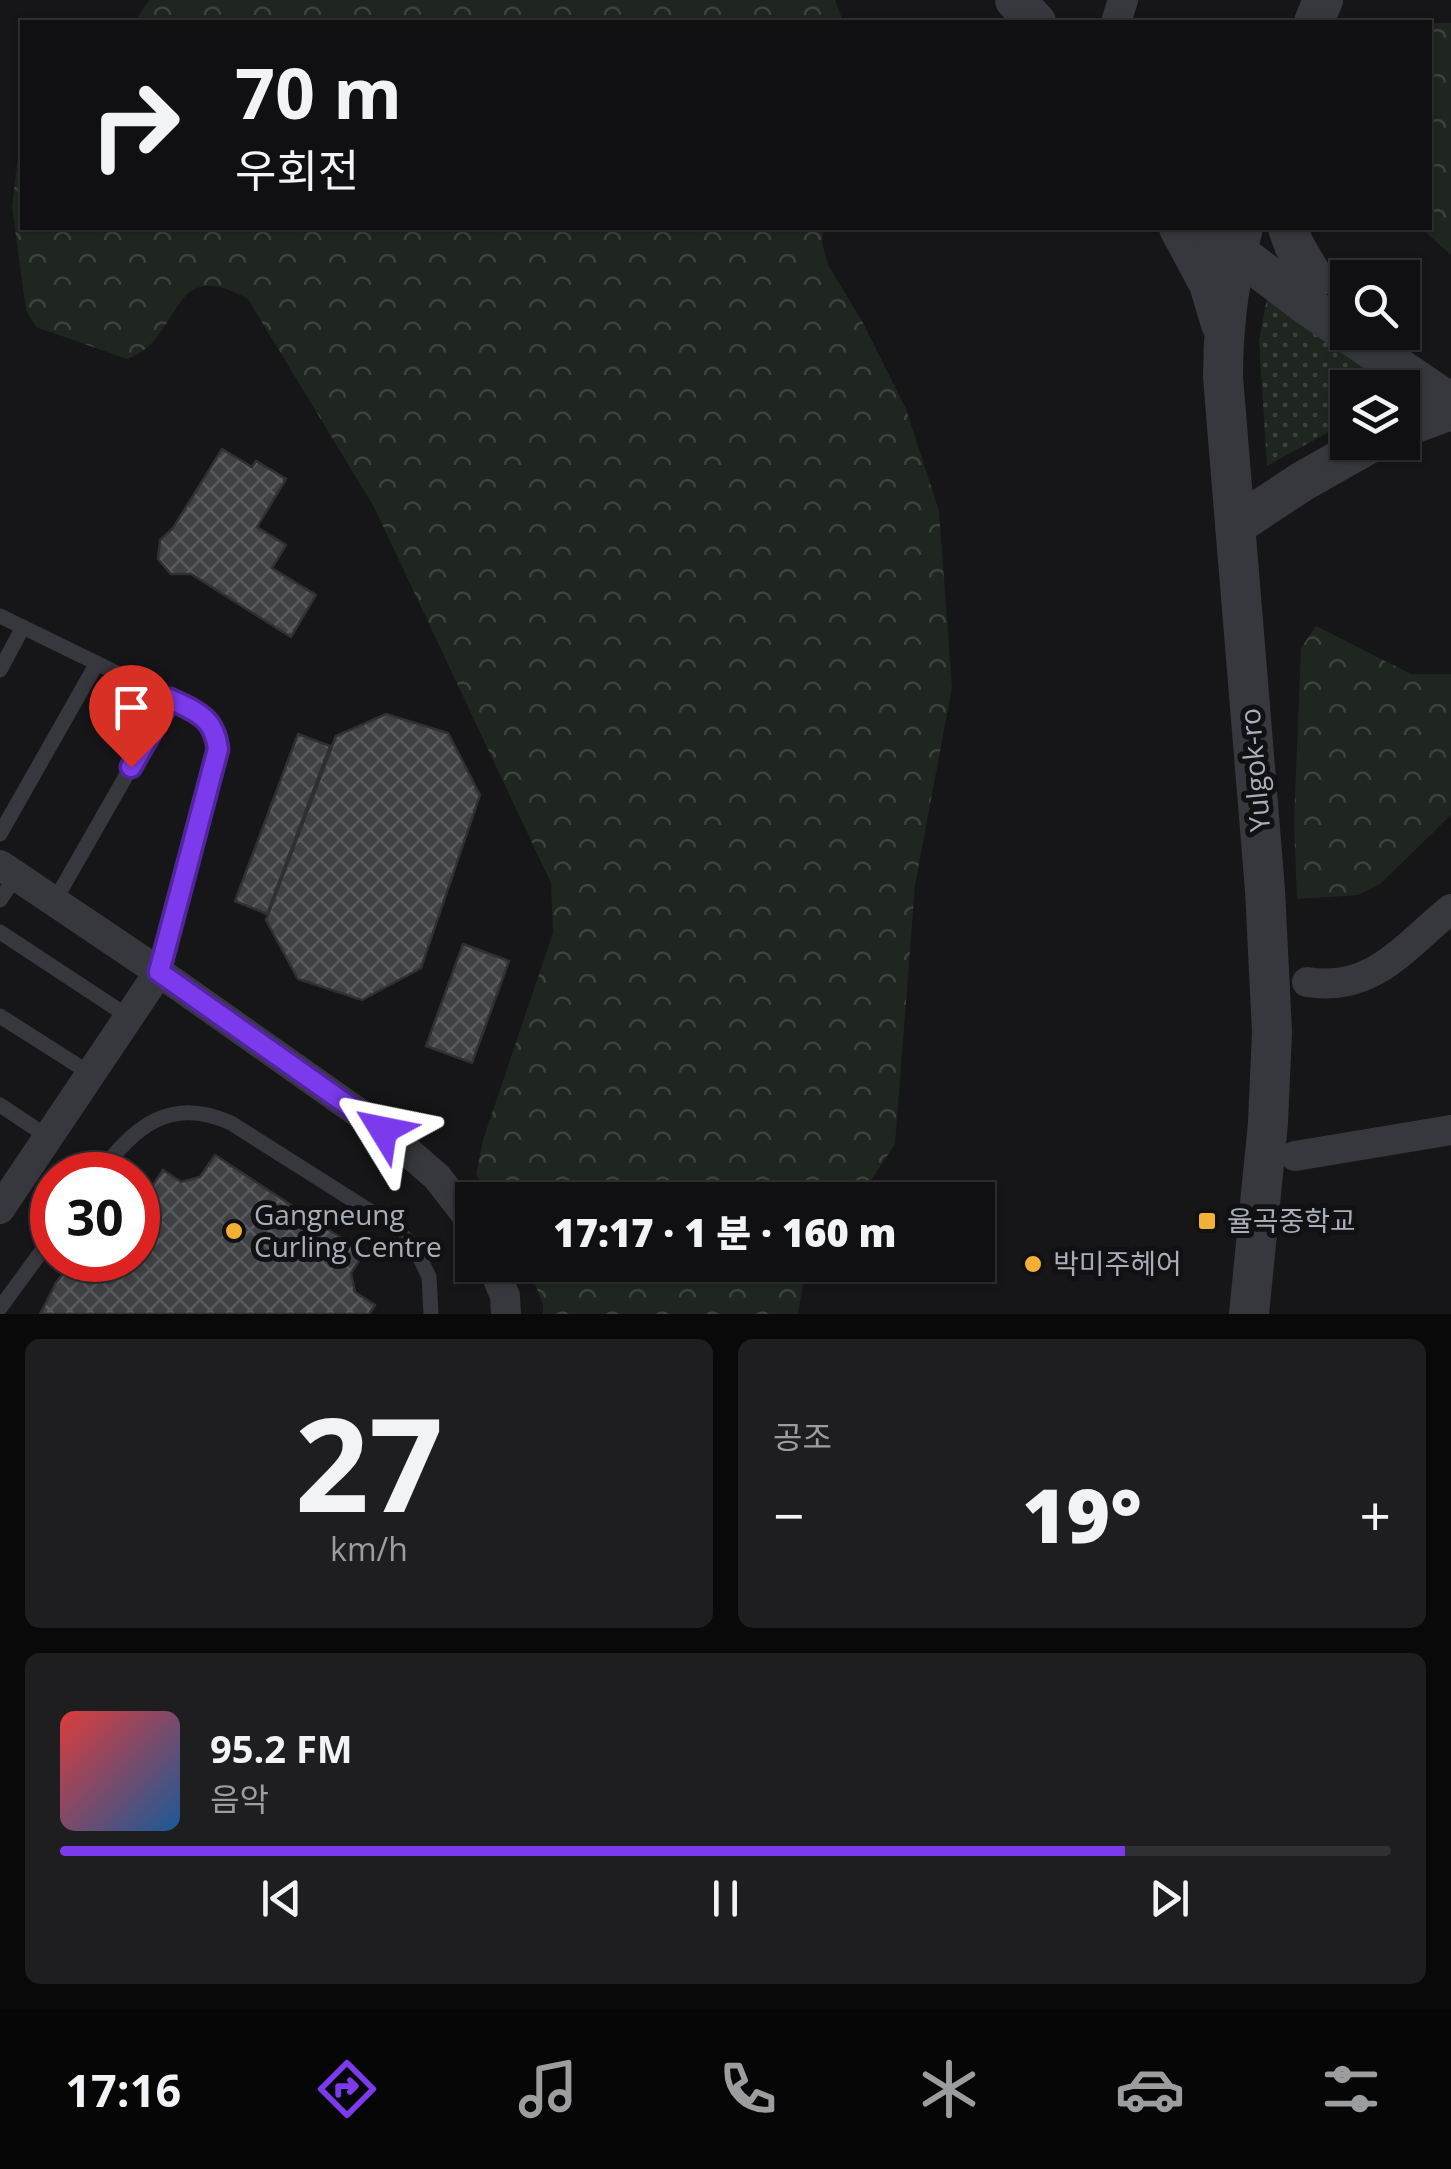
<!DOCTYPE html>
<html lang="ko">
<head>
<meta charset="utf-8">
<style>
	:root { --surface:#101012; --page:#1e1e20; --text:#f1f3f6; --muted:#9c9d9f; --line:#303032; --accent:#7c3aed }
	body { margin:0; font-family:"Open Sans","Noto Sans KR",sans-serif; background:var(--page); color:var(--text); height:100vh; display:flex; flex-direction:column; font-size:38px; white-space:nowrap }
	* { box-sizing:border-box; margin:0 }
	p { font-size:32px; color:var(--muted) }
	.icon { flex:none; width:55px; height:55px; fill:none; stroke:currentColor; stroke-width:2; stroke-linecap:round; stroke-linejoin:round }
	.map { position:relative; height:1314px; overflow:hidden }
	.drawer { display:flex; flex-direction:column; gap:25px; padding:25px; background:#09090a; flex:1 }
	.drawer>* { flex:none }
	.hud { position:absolute; left:20px; top:20px; width:1412px; height:210px; border-radius:0px; box-shadow:0 2px 8px #0004,0 0 0 2px var(--line); background:#101012; color:var(--text); overflow:hidden }
	.buttons { position:absolute; left:1330px; top:260px; display:grid; gap:20px }
	.buttons a { display:grid; place-items:center; width:90px; height:90px; border-radius:0px; background:var(--surface); box-shadow:0 2px 8px #0004,0 0 0 2px var(--line); font-size:50px }
	.speed { position:absolute; left:30px; top:1152px; display:flex; gap:20px; font-size:50px; font-weight:700; text-align:center }
	.speed>* { display:grid; place-content:center; width:130px; height:130px; border-radius:50%; background:var(--surface); box-shadow:0 2px 8px #0004,0 0 0 2px var(--line); line-height:1 }
	.speed .limit { border:15px solid #d22; background:#fff; color:#111 }
	.pin { position:absolute; display:grid; place-items:center; width:85px; height:85px; color:#fff; margin:-102px -42px; border-radius:50% 50% 50% 0; rotate:-45deg; box-shadow:0 0 10px #0007 }
	.pin .icon { rotate:45deg }
	.me { position:absolute; width:110px; margin:-55px; rotate:305deg; stroke-linejoin:round; filter:drop-shadow(0 0 8px #0008) }
	.turn { display:flex; align-items:center; gap:35px; height:210px; padding:0 50px; font-size:45px }
	.turn .icon { width:130px; height:130px; stroke-width:2.5 }
	.turn b { display:block; font-size:70px; line-height:85px }
	.big { font-size:75px; font-weight:800; line-height:1.1 }
	.drawer .widget { flex:1; display:flex; flex-direction:column; justify-content:center; gap:15px; min-width:0; padding:0 35px; border-radius:15px; background:var(--page) }
	.drawer .dial { align-items:center; gap:0 }
	.dial b { font-size:130px; line-height:1 }
	.song { display:flex; align-items:center; gap:30px }
	.cover { width:120px; height:120px; border-radius:15px; background:linear-gradient(135deg,hsl(0 70% 55%),hsl(210 70% 35%)) }
	.played { height:10px; border-radius:5px; background:linear-gradient(90deg,var(--accent) 80%,var(--line) 80%) }
	.keys { display:flex; justify-content:space-around; direction:ltr }
	.heat { display:flex; justify-content:space-between; align-items:center; font-size:55px; direction:ltr }
	.drawer .tiles { flex:1; display:grid; gap:25px; grid-template-columns:1fr 1fr }
	.widget:last-child { grid-column:span 2 }
	.trip { position:absolute; left:455px; top:1182px; width:540px; height:100px; border-radius:0px; background:var(--surface); box-shadow:0 2px 8px #0004,0 0 0 2px var(--line); font-weight:800; line-height:100px; text-align:center }
	.tab-bar { display:flex; height:160px; justify-content:space-around; align-items:center; background:#060607; color:var(--muted) }
	.tab-bar .icon { width:70px; height:70px }
	.tab-bar .active { color:var(--accent) }
	.tab-bar b { font-size:45px; color:var(--text) }
	.map>svg:first-child { display:block }
</style>
</head>
<body>
<div class="map">
<svg width="1451" height="1314" viewBox="0 0 1451 1314">
	<defs>
		<pattern id="grass-dots" width="8" height="8" patternUnits="userSpaceOnUse" patternTransform="scale(2.5)"><rect width="8" height="8" fill="#1e261f"/><path d="M2 2h.1M6 6h.1" fill="none" stroke="#3c433d" stroke-width="1.8" stroke-linecap="round"/></pattern>
		<pattern id="forest-crowns" width="20" height="18" patternUnits="userSpaceOnUse" patternTransform="scale(2.5)"><rect width="20" height="18" fill="#1e261f"/><path d="M2 6a3 3 0 1 1 6 0M12 15a3 3 0 1 1 6 0" fill="none" stroke="#3c433d"/></pattern>
		<pattern id="building-cross-hatch" width="8" height="8" patternUnits="userSpaceOnUse" patternTransform="scale(2.5)"><rect width="8" height="8" fill="#404145"/><path d="M0 0l8 8M0 8l8-8" fill="none" stroke="#595a5e"/></pattern>
	</defs>
	<rect width="100%" height="100%" fill="#161618"/>
	<!-- grass -->
	<polygon fill="url(#grass-dots)" points="1267,299 1402,388 1348,388 1347,422 1267,466 1259,340"/>
	<!-- forest -->
	<g fill="url(#forest-crowns)">
		<polygon points="149,0 835,0 842,19 842,22 135,22"/>
		<polygon points="1430,23 1451,23 1451,255 1421,228 1430,228"/>
		<path d="M22,122V228H824L822,243L828,265L862,321L906,409L939,511L952,687L915,885L895,1144L869,1183L847,1200H491L476,1174L483,1140L553,933L551,883L374,507L248,299C167,253 184,340 127,359L36,327L26,310L12,207Z"/>
		<polygon points="1316,626 1411,674 1451,674 1451,815 1380,884 1358,895 1297,899 1294,822 1301,648"/>
		<polygon points="527,1265 806,1265 798,1314 543,1314 543,1304"/>
	</g>
	<!-- building -->
	<g fill="url(#building-cross-hatch)" stroke="#303034" stroke-width="2.5">
		<polygon points="222,449 252,467 256,461 286,479 257,527 286,545 272,568 316,595 291,637 191,574 171,574 158,559 160,540 173,528"/>
		<polygon points="386,714 448,733 480,795 421,968 362,1000 298,979 266,920 336,736"/>
		<polygon points="298,734 330,746 267,914 235,901"/>
		<polygon points="463,944 509,961 472,1063 426,1046"/>
		<polygon points="215,1155 364,1253 351,1273 355,1292 375,1305 369,1314 40,1314 56,1283 73,1260 138,1260 138,1208 163,1170 181,1182 200,1177"/>
	</g>
	<g fill="none" stroke-linecap="round" stroke-linejoin="round">
		<!-- service -->
		<g stroke="#37383d" stroke-width="15">
			<polyline points="0,616 201,714 216,731 219,749 159,972"/>
			<polyline points="0,670 23,627"/>
			<polyline points="0,834 97,663"/>
			<polyline points="0,900 16,876"/>
			<polyline points="54,902 170,699"/>
			<polyline points="0,932 129,1017"/>
			<polyline points="0,1016 91,1074"/>
			<polyline points="0,1105 48,1137"/>
			<path d="M98,1175C134,1127 170,1095 231,1123L389,1223L415,1247L429,1277L431,1314"/>
			<polyline points="0,1308 52,1237"/>
		</g>
		<!-- minor -->
		<g stroke="#37383d" stroke-width="30">
			<polyline points="1116,22 1123,0"/>
			<polyline points="0,865 159,972 383,1130 437,1177 472,1222"/>
			<path d="M1307,982C1372,993 1404,947 1451,909"/>
			<polyline points="1295,1156 1451,1130"/>
			<polyline points="0,1209 159,972"/>
			<polyline points="492,1265 505,1296 506,1314"/>
		</g>
		<!-- tertiary -->
		<g stroke="#37383d" stroke-width="40">
			<polyline points="1015,0 1036,22"/>
			<polyline points="1314,22 1323,0"/>
			<polyline points="1179,228 1209,284 1221,324"/>
			<polyline points="1206,228 1305,304 1440,396 1451,400"/>
			<path d="M1243,228C1229,277 1223,326 1223,377L1265,890L1272,1032L1268,1123L1249,1314"/>
			<polyline points="1288,228 1294,245 1314,279"/>
			<polyline points="1402,428 1451,410"/>
			<polyline points="1235,526 1303,481 1372,442"/>
		</g>
	</g>
	<g fill="none" stroke-linecap="round" stroke-linejoin="round">
		<defs>
			<path id="route" d="M131,767L170,699C197,712 214,717 218,749L159,972L383,1130"/>
		</defs>
		<!-- route casing -->
		<use href="#route" stroke="#51269a" stroke-width="25"/>
		<!-- route -->
		<use href="#route" stroke="#7c3aed" stroke-width="18"/>
	</g>
	<!-- markers -->
	<g fill="#f2b134" stroke="#111113" stroke-width="4">
		<rect x="1197" y="1211" width="20" height="20" rx="5"/>
		<circle cx="234" cy="1231" r="10"/>
		<circle cx="1033" cy="1264" r="10"/>
	</g>
	<g text-anchor="middle" stroke-width="10" stroke-linejoin="round" paint-order="stroke">
		<!-- street labels -->
		<g font-size="28" fill="#a8adb8" stroke="#111113">
			<text transform="translate(1255 770) rotate(-95)" y="10">Yulgok-ro</text>
		</g>
		<!-- poi labels -->
		<g font-size="28" fill="#a8adb8" stroke="#111113" text-anchor="start">
			<text x="254" y="1225">Gangneung<tspan x="254" dy="32">Curling Centre</tspan></text>
			<text x="1227" y="1231">율곡중학교</text>
			<text x="1053" y="1274">박미주헤어</text>
		</g>
	</g>
</svg>
<div class="buttons">
<a><svg class="icon" aria-label="search" viewBox="0 0 24 24"><circle cx="10" cy="10" r="6"/><path d="M15 15l6 6"/></svg></a>
<a><svg class="icon" aria-label="layers" viewBox="0 0 24 24"><path d="M12 4l9 5-9 5-9-5zM3 14l9 5 9-5"/></svg></a>
</div>
<div class="speed"><div class="limit">30</div></div>
<div class="pin" style="left:131px;top:767px;background:#d93025"><svg class="icon" aria-label="arrive" viewBox="0 0 24 24"><path d="M6 21V4h12l-3 4 3 4H6"/></svg></div>
<svg class="me" style="left:383px;top:1130px" viewBox="-20 -20 40 40"><path d="M0-17L14 15 0 8-14 15z" fill="#7c3aed" stroke="#fff" stroke-width="4"/></svg>
<div class="trip">17:17 · 1 분 · 160 m</div>
<div class="hud">
<div class="turn"><svg class="icon" aria-label="right" viewBox="0 0 24 24"><path d="M7 20v-9h11M14 6l5 5-5 5"/></svg><div><b>70 m</b>우회전</div></div>
</div>
</div>
<section class="drawer">
<div class="tiles">
<div class="widget dial"><b>27</b><p>km/h</p></div>
<div class="widget"><p>공조</p>
<div class="heat"><a>−</a><b class="big">19°</b><a>+</a></div>
</div>
<div class="widget">
<div class="song"><i class="cover"></i><div><b>95.2 FM</b><p>음악</p></div></div>
<div class="played"></div>
<div class="keys"><svg class="icon" aria-label="previous" viewBox="0 0 24 24"><path d="M18 5L8 12l10 7zM5 5v14"/></svg><svg class="icon" aria-label="pause" viewBox="0 0 24 24"><path d="M8 5v14M16 5v14"/></svg><svg class="icon" aria-label="next" viewBox="0 0 24 24"><path d="M6 5l10 7-10 7zM19 5v14"/></svg></div>
</div>
</div>
</section>
<nav class="tab-bar">
<b>17:16</b>
<svg class="icon active" aria-label="directions" viewBox="0 0 24 24"><path d="M12 3l9 9-9 9-9-9zM9 14v-3h6M13 9l2 2-2 2"/></svg>
<svg class="icon" aria-label="music" viewBox="0 0 24 24"><path d="M9 18V5l10-2v13"/><circle cx="6" cy="18" r="3"/><circle cx="16" cy="16" r="3"/></svg>
<svg class="icon" aria-label="phone" viewBox="0 0 24 24"><path d="M5 4h4l2 5-3 2q2 4 5 5l2-3 5 2v4C11 20 4 13 5 4z"/></svg>
<svg class="icon" aria-label="climate" viewBox="0 0 24 24"><path d="M12 3v18M4 7l16 10M4 17L20 7"/></svg>
<svg class="icon" aria-label="car" viewBox="0 0 24 24"><path d="M5 17H2v-5l4-1 3-4h7l3 4 3 1v5h-3M9 17h6M6 11h13"/><circle cx="7" cy="17" r="2"/><circle cx="17" cy="17" r="2"/></svg>
<svg class="icon" aria-label="filters" viewBox="0 0 24 24"><path d="M4 7h16M4 17h16"/><circle cx="9" cy="7" r="2"/><circle cx="15" cy="17" r="2"/></svg>
</nav>
</body>
</html>
